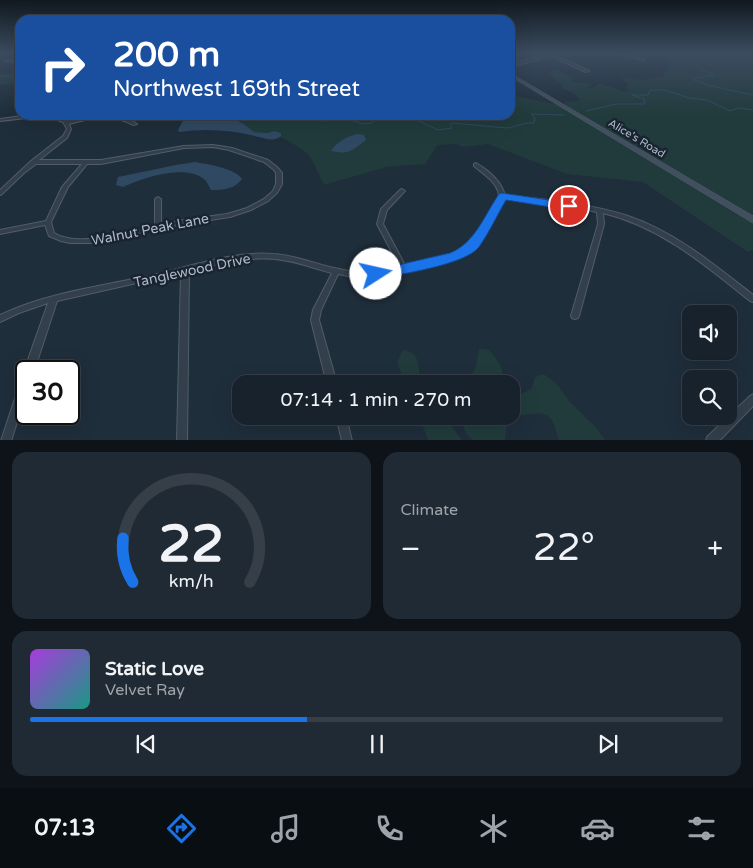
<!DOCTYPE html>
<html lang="en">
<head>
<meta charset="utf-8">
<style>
	:root { --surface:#17222c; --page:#202a34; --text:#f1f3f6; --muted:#9ea4a9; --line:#363f48; --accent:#1a73e8 }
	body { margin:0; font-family:"Varela Round",sans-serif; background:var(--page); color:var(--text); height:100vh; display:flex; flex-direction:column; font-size:19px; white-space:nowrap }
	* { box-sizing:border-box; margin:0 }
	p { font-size:16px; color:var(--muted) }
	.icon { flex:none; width:28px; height:28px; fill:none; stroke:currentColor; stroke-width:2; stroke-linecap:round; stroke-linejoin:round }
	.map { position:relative; height:440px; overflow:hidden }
	.sheet { display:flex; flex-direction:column; gap:12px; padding:12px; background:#0d1318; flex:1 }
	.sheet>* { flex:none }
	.banner { position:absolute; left:15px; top:15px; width:500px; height:105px; border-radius:15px; box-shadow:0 5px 20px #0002,0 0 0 1px var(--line); background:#1a4fa0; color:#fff; overflow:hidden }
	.fabs { position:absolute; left:682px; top:305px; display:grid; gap:10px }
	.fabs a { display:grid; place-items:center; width:55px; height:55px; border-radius:10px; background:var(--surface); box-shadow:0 5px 20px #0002,0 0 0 1px var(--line); font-size:25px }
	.speed { position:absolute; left:15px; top:360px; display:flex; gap:10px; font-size:25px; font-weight:700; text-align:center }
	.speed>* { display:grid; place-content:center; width:65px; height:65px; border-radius:50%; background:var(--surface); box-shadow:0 5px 20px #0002,0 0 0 1px var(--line); line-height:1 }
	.speed .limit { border:2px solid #111; border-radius:8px; background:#fff; color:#111 }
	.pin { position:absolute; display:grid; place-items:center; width:42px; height:42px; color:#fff; margin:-21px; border:2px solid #fff; border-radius:50%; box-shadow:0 1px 5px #0007 }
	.me { position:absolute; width:55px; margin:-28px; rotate:80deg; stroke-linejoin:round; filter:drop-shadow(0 0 4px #0008) }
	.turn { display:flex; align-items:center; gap:18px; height:105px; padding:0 15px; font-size:22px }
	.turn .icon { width:65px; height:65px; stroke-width:2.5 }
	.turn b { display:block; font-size:35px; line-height:42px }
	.big { font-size:38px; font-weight:600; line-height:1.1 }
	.sheet .tile { flex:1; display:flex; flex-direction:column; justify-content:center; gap:8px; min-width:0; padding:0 18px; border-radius:15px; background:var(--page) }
	.sheet .dial { align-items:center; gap:0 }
	.dial svg { height:130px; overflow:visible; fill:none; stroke:var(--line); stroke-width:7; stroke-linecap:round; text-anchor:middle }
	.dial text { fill:var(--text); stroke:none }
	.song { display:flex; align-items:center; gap:15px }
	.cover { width:60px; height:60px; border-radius:8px; background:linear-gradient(135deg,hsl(280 70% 55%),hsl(170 70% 35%)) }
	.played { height:5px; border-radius:2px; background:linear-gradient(90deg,var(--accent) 40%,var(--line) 40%) }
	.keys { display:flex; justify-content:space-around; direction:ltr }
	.heat { display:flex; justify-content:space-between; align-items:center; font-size:28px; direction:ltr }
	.sheet .tiles { flex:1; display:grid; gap:12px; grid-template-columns:1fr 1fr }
	.tile:last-child { grid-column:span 2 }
	.trip { position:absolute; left:232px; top:375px; width:288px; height:50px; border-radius:15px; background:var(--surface); box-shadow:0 5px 20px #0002,0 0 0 1px var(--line); font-weight:600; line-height:50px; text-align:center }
	.dock { display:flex; height:80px; justify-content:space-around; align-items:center; background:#090e12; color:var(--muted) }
	.dock .icon { width:35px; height:35px }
	.dock .current { color:var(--accent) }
	.dock b { font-size:22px; color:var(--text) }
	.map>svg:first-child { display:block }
</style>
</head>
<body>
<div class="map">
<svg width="753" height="441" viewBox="0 0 753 441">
	<rect width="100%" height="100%" fill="#1f2e3b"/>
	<!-- green -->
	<g fill="#213b3c">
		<path d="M661,53H753V218L563,104L565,103L564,101L572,102L581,100L573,93L561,88L563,85L553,78L552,75L548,72C557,67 566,75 574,79L571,82L591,84L587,88L595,87L599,83L624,92L631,90L625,87L629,85L621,77L641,80L664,76V72L668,70V67L671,66L669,63L671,61L661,55Z"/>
		<polygon points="20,72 20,83 0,85 0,74"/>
		<path d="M510,95L560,105L753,222V250L748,252L643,182L567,174L488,144L463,147L456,144L437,145L425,164L386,167L324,185C309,153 312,153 280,137V133L276,131L267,133L254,132L244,124L227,115H510Z"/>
		<path d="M479,349L489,350C498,361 506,369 501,384H462L475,370Z"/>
		<path d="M403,350C425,355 415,369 423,384H407L403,378L397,362Z"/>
		<path d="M539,375H545L556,383L569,401L598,430L605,440H559C556,433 555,420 547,415C541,411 512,415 509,421C506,425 506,435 505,440H473L466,434L461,420L464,416H511V399L531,389L535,378Z"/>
		<polygon points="419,416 442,416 450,424 462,440 428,440"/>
	</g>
	<!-- water -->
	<g fill="#304962">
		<path d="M186,115H226L244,124L254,132L267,133L275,131L281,133V136C274,142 268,139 259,137C233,130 206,128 179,132L178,130Z"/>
		<path d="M358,134L364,135L366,140C352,150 351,155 331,151C336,143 348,135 358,134Z"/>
		<path d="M195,162C207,164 237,169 242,179C235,189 223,190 211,190C209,187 208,183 205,180C187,163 142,178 123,187L116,185L118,177L176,165Z"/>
	</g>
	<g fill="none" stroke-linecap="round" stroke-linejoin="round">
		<!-- stream -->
		<g stroke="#304962" stroke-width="1">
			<polyline points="721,53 719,57 726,60 684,57 698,68 714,75 692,79 707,85 753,95"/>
			<polyline points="0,77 20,75"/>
			<polyline points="586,111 616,104 645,104 644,99 632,95 648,95 650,90 665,90 689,98 707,100 730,111 738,108 753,110"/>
			<polyline points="275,115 322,121 346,119 364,124 371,123 383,115"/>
			<path d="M383,115L419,121L438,130L452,128L450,124L452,123L507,128C517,127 523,122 534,123L535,118L531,114L564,115"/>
		</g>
		<defs>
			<g id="street">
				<polygon points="549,53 557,53 554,55 589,71 586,72 551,56 510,67 510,65"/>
				<polygon points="610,53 618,53 645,59 643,60"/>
				<polygon points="20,58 20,60 7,62 5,61"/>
				<path d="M29,115C42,115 57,114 67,121C90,115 117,109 137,124L133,125C112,113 91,118 69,124L71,129L67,138L39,160H101L184,146L213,145L232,148L268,160L277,167L282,173V184L277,193L268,201L251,210L230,217L183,224L91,243H70L61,241L49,236L45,225L0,234V230L46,221L62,187L82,164H36L24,173L2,194L0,195V190L31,161L63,136L67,129L63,122C42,114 21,119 0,121V119ZM213,147L229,150L264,162L273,169L276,173V184L273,191L264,199L247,208L227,214L183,220L161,225V199L158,197L155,199V226C127,232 79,248 54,233L51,222L68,187L87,164H101L184,148Z"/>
				<path d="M476,163C488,170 501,181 505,195C546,200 588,203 628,216C675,232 715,265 753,295V302L750,301C705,265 661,227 603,213L604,224L579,316L578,318L575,319L572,318L571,316L598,224L597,212L565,206L504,198C499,213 482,244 469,252C447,267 388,277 361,277C353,277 346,276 338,274L321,310L319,320L337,384H327L311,320L313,310L332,273C315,269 299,262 282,260C251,255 219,264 189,271L187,441H177L181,273L57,301L34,371H26V374L24,371L48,303L19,313L0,322V315C49,292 104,286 157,274C195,265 234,251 273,254C296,255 317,265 339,269C359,274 380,271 400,268L377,224L381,209L400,190L402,189L405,191L404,192L387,210L383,224L406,267C425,263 449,260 465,249C476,241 484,226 490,215C494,208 501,199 498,191C494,180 482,173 474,166V164Z"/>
				<polygon points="26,376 26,394 11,441 1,441 21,380 23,377"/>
				<polygon points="753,394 753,406 719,441 706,441 707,437 750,396"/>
				<polygon points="336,416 346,416 352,441 342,441"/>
			</g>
			<polygon id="secondary" points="510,73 753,216 753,223 510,76"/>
		</defs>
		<!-- street casing -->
		<use href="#street" stroke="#515d69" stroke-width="2"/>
		<!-- secondary casing -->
		<use href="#secondary" stroke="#515d69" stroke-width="1"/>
		<!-- street -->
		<use href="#street" fill="#333f4b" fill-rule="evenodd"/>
		<!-- secondary -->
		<use href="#secondary" fill="#414f5e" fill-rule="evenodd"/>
	</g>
	<!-- sky -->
	<linearGradient id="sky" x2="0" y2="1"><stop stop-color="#111920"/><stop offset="0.46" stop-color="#3c4c60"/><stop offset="1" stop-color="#3c4c60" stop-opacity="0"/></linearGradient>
	<rect width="753" height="115" fill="url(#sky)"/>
	<!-- route -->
	<path fill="#1a73e8" stroke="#114b97" d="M502,193L569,203L574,206L569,210L506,200C497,215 489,233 479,247C465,265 400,274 376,279L372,278L370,274L372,271L450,253C475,243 484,216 499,194Z"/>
	<g text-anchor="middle" stroke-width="5" stroke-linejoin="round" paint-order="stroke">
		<!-- far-street labels -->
		<g font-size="11" fill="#aebac7" stroke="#192430">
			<text transform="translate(637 138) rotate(31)" y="4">Alice's Road</text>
		</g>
		<!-- street labels -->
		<g font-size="14" fill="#aebac7" stroke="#192430">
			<text transform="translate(150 229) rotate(-11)" y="5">Walnut Peak Lane</text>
			<text transform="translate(192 270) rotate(-12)" y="5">Tanglewood Drive</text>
		</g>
	</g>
</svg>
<div class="fabs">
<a><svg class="icon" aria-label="sound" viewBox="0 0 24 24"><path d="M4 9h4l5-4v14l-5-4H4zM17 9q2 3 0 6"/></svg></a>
<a><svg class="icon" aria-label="search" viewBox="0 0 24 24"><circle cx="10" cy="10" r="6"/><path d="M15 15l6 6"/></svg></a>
</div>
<div class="speed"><div class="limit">30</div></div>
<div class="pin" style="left:569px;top:206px;background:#d93025"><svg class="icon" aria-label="arrive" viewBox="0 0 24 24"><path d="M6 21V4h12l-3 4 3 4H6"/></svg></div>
<svg class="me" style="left:376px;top:274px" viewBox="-20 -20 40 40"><circle r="19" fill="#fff"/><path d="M0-13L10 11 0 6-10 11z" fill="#1a73e8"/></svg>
<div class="trip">07:14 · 1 min · 270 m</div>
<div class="banner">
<div class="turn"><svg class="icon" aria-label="right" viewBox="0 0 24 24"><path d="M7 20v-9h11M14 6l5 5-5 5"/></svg><div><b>200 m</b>Northwest 169th Street</div></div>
</div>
</div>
<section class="sheet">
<div class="tiles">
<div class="tile dial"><svg viewBox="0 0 100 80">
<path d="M14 69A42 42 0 1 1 86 69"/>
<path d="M14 69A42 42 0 0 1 8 42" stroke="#1a73e8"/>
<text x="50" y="56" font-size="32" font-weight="700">22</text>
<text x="50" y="72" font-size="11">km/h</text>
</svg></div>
<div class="tile"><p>Climate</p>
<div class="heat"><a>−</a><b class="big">22°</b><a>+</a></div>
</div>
<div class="tile">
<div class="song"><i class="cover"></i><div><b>Static Love</b><p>Velvet Ray</p></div></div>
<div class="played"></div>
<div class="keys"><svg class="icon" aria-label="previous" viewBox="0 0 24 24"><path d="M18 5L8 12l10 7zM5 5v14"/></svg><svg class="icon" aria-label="pause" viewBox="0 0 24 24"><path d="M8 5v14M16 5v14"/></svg><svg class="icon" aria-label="next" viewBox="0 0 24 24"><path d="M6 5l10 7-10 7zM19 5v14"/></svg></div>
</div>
</div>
</section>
<nav class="dock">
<b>07:13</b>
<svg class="icon current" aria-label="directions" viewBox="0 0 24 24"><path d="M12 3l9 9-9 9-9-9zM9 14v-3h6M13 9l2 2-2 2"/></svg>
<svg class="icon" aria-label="music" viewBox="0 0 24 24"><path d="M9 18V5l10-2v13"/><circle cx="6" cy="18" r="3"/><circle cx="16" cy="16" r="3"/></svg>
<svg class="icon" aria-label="phone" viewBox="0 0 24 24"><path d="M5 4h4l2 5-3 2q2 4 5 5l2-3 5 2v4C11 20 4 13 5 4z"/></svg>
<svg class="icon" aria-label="climate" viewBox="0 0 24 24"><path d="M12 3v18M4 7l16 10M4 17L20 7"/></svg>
<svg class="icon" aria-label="car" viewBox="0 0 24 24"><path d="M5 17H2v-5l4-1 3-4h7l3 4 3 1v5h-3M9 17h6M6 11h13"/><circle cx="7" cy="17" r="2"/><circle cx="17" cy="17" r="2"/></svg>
<svg class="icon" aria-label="filters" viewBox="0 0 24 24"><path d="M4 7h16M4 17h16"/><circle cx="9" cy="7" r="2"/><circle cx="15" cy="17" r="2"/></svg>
</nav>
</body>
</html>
